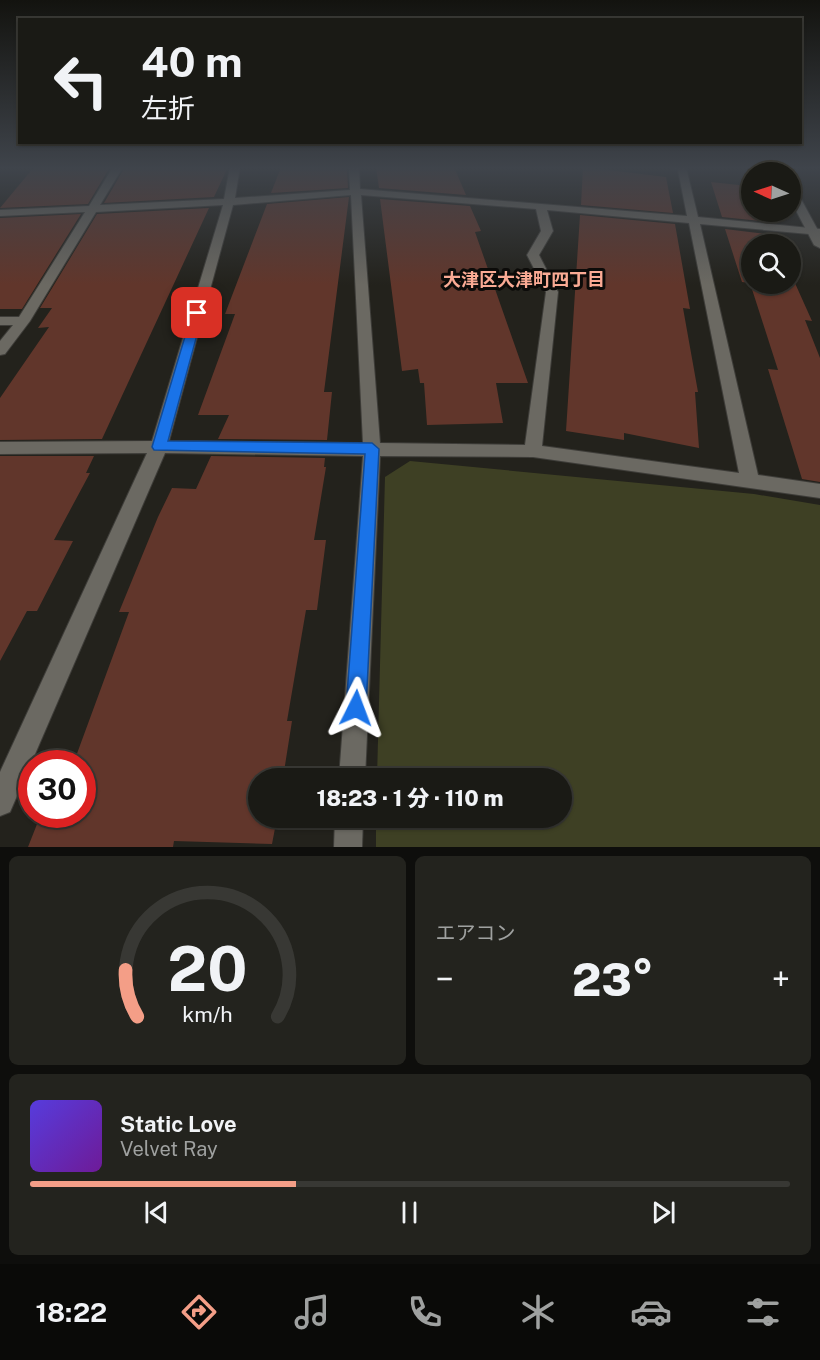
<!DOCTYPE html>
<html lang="ja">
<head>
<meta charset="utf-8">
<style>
	:root { --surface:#1a1a15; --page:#23231e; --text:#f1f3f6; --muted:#9fa1a0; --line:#383834; --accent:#f49e87 }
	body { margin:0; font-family:"Public Sans","Noto Sans JP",sans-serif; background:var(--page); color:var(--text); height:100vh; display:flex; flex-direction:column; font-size:22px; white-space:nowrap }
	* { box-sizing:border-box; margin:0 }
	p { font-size:20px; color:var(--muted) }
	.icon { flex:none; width:33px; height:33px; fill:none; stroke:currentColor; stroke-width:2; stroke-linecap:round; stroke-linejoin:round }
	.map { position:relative; height:847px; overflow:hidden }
	.panel { display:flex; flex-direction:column; gap:9px; padding:9px; background:#0e0e0c; flex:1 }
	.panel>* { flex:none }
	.hud { position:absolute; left:18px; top:18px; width:784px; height:126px; border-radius:0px; box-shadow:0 2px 4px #0004,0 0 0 2px var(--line); background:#1a1a15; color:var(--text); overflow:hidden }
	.needle { width:39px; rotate:273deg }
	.tools { position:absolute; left:741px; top:162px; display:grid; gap:12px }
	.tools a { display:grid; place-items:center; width:60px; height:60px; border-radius:50%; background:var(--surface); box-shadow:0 2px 4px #0004,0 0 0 2px var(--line); font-size:30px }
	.speed { position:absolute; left:18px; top:750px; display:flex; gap:12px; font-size:30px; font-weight:700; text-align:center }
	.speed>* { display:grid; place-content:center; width:78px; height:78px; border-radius:50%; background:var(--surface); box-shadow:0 2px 4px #0004,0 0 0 2px var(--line); line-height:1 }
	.speed .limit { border:9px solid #d22; background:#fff; color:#111 }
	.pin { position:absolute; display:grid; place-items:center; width:51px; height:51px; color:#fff; margin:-26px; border-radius:12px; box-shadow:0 3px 9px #0006 }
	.me { position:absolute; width:66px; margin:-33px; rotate:3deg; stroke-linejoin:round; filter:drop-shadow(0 0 4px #0008) }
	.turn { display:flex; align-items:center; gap:21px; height:126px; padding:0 24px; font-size:27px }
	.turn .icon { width:78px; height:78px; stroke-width:2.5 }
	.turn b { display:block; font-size:42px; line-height:51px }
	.big { font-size:45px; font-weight:800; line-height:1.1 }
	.panel .widget { flex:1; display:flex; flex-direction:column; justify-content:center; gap:9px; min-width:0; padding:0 21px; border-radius:9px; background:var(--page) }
	.panel .dial { align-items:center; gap:0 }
	.dial svg { height:156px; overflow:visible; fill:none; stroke:var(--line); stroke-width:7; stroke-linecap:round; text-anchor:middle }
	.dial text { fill:var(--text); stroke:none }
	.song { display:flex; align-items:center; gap:18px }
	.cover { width:72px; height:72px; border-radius:9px; background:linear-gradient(135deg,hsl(250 70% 55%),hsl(280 70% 35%)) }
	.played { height:6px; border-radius:3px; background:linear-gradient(90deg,var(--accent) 35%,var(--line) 35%) }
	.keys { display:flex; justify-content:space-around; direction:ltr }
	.heat { display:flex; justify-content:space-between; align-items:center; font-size:33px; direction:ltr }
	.panel .tiles { flex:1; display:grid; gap:9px; grid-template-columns:1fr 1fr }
	.widget:last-child { grid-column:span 2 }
	.trip { position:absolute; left:248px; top:768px; width:324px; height:60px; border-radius:30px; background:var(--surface); box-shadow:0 2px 4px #0004,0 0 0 2px var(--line); font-weight:800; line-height:60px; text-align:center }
	.tab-bar { display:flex; height:96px; justify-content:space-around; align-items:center; background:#0a0a08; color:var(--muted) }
	.tab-bar .icon { width:42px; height:42px }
	.tab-bar .current { color:var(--accent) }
	.tab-bar b { font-size:27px; color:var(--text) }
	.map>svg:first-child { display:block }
</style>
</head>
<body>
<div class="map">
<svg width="820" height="847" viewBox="0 0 820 847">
	<rect width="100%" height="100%" fill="#23221c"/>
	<!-- green -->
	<polygon fill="#3e4024" points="410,461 754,494 820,505 820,847 376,847 376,818 561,818 561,778 377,778 385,477"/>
	<!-- building -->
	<g fill="#61362b">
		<polygon points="34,167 110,167 88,204 0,208"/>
		<polygon points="125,167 228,167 214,197 104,203"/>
		<polygon points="281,167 347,167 348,188 271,193"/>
		<polygon points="376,167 454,167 466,195 379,188"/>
		<polygon points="583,167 666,177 673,213 581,205"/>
		<polygon points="711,182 748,186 752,196 752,212 757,212 761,221 722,217"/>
		<polygon points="349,197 324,392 332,392 327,440 218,439 229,415 198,415 235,314 225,314 267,204"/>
		<polygon points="380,199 470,206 481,231 475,232 528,383 496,383 503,423 427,425 424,383 420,383 418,369 402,371"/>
		<polygon points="209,208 102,439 0,440 0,398 49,327 38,328 52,308 40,308 97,214"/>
		<polygon points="81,214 22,309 0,309 0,218"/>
		<polygon points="580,215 675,224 690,309 683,308 698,392 695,392 699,448 624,433 624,440 566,431"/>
		<polygon points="725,229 775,235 779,244 752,244 752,284 790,284 790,272 812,321 805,320 820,358 820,482 802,479 768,369 778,370 750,283 742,282"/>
		<polygon points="0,456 94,456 86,473 90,473 54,540 73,541 37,611 27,611 0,661"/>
		<polygon points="211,456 325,458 324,467 326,467 314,540 326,540 317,610 306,610 287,721 292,721 283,778 258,778 258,818 277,818 272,844 174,841 173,847 28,847 41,814 82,814 82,764 62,764 63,759 75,759 129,612 119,612 158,517 172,488 196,489"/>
	</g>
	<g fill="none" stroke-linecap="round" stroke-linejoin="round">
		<defs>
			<g id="minor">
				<path d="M113,167H123L100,205L224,199L230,167H240L235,198L350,190L349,167H359L360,189L687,216L678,170L666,167H686L698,217L820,229V235L700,224L758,475L820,484V498L533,457L380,456L365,778H339L363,456L165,453L10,812L0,816V772L147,453L0,454V442L152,441L223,205L96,212L30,321L5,354L0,355V341L13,325H0V317H19L85,212L0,216V210L89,206ZM351,195L363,443L169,441L233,205ZM361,195L536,209L541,231L527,255L546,292L525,445L380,443ZM547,210L689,223L739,473L542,446L558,292L539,255L553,231Z"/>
				<polygon points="335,818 363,818 362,847 334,847"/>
			</g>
			<g id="tertiary">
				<polygon points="775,167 785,167 788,172 779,172"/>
				<polygon points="790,185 795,188 820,234 820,248 814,245 790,199"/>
			</g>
		</defs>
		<!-- minor casing -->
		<use href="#minor" stroke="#3e3d39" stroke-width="2"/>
		<!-- tertiary casing -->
		<use href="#tertiary" stroke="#3e3d39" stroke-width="2"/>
		<!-- minor -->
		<use href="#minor" fill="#6b6962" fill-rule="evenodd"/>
		<!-- tertiary -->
		<use href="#tertiary" fill="#6b6962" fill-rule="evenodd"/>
	</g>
	<!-- sky -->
	<linearGradient id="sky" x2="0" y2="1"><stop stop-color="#13130f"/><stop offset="0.59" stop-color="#3f444b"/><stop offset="1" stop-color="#3f444b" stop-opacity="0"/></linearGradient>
	<rect width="820" height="285" fill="url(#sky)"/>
	<!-- route -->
	<polygon fill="#1a73e8" stroke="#114b97" stroke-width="1.5" points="197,310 203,313 168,441 372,443 379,449 366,708 363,715 356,718 349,715 346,708 365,454 154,450 152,447 192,313"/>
	<g text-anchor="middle" stroke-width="6" stroke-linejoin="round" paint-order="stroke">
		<!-- far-neighbourhood labels -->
		<g font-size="18" font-weight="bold" fill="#faaa94" stroke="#0c0b09">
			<text x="524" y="286">大津区大津町四丁目</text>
		</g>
	</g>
</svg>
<div class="tools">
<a><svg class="needle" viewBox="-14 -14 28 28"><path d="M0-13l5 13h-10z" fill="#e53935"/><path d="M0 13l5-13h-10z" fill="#9fa1a0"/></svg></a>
<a><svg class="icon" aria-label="search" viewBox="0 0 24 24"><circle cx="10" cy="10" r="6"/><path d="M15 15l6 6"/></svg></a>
</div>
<div class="speed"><div class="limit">30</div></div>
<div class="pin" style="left:197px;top:313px;background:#d93025"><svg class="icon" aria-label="arrive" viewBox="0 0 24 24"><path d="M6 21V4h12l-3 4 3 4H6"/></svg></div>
<svg class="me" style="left:356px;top:708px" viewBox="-20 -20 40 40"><path d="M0-17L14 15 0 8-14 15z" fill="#1a73e8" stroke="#fff" stroke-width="4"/></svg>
<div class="trip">18:23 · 1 分 · 110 m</div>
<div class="hud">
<div class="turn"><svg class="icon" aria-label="left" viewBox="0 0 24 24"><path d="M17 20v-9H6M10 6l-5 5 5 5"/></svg><div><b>40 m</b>左折</div></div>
</div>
</div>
<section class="panel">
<div class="tiles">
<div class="widget dial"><svg viewBox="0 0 100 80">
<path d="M14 69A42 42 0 1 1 86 69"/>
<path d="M14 69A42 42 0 0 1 8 45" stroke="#f49e87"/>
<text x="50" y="56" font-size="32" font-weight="700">20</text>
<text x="50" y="72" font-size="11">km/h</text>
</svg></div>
<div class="widget"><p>エアコン</p>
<div class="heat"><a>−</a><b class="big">23°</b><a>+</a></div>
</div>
<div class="widget">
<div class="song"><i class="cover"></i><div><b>Static Love</b><p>Velvet Ray</p></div></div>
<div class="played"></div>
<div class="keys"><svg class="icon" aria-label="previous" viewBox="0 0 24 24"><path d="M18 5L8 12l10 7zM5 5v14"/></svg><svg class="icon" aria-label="pause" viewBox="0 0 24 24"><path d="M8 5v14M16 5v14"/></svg><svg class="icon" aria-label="next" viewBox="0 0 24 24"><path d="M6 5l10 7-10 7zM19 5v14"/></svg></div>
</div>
</div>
</section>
<nav class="tab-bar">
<b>18:22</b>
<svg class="icon current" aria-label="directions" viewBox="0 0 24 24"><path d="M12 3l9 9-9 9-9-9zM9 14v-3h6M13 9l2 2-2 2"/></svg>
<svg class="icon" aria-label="music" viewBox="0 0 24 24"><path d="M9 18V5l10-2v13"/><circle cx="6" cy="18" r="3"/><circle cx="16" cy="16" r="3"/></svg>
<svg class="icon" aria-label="phone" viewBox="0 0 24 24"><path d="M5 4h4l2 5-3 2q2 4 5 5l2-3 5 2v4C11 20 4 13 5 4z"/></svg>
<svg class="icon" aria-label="climate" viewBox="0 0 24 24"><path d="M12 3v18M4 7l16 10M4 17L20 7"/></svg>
<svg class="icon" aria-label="car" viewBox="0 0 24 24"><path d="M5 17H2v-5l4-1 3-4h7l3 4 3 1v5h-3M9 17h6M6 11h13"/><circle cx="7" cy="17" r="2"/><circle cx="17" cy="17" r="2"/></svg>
<svg class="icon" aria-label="filters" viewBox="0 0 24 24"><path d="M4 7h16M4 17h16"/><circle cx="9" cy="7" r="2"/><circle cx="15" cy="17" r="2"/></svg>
</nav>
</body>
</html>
